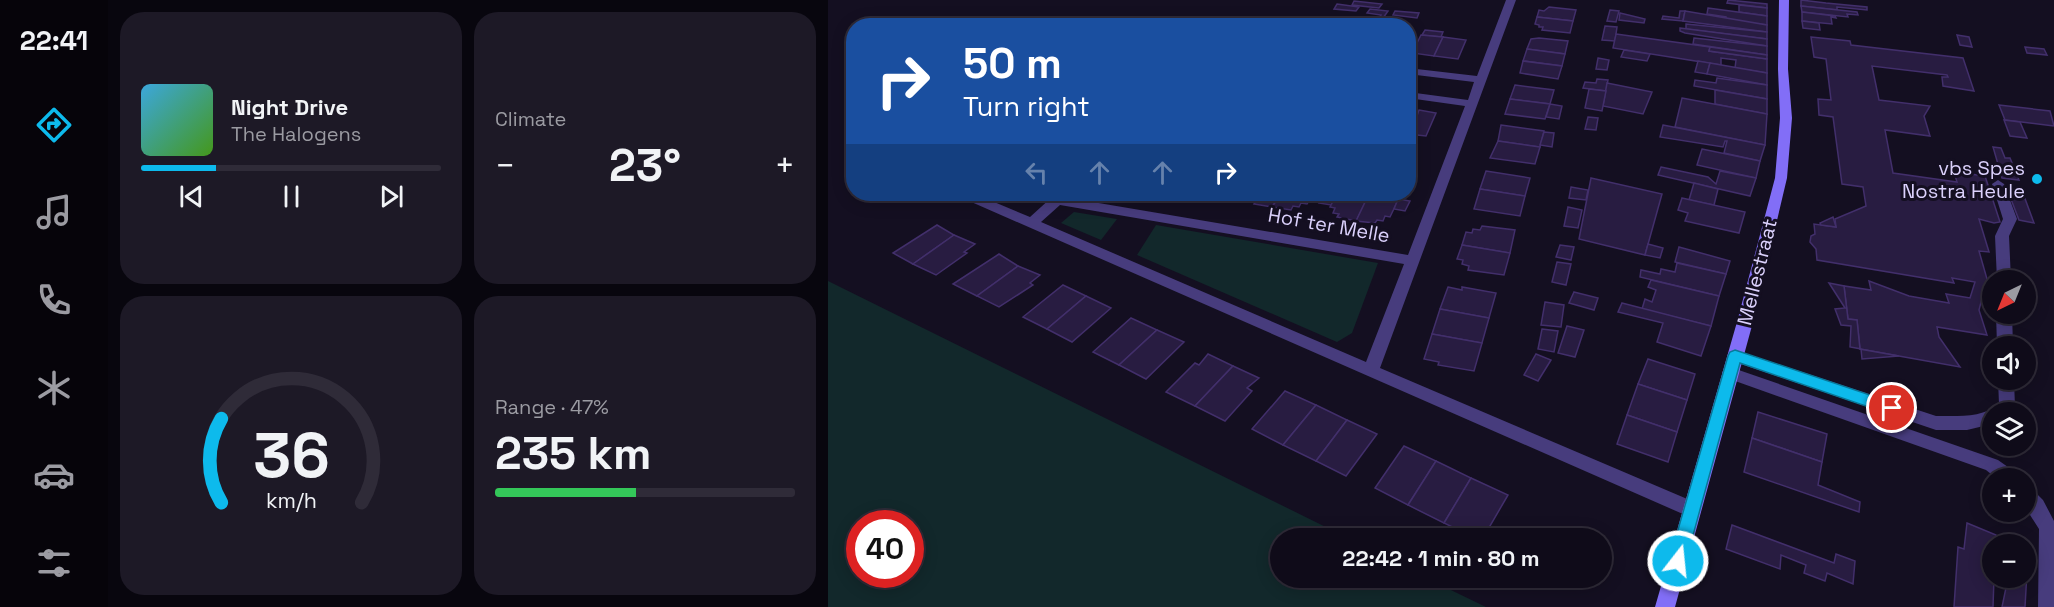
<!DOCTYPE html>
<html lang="en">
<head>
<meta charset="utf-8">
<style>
	:root { --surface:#0f0b19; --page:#1d1926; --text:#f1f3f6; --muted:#9b9ba2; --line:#2f2b38; --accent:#0dbaec }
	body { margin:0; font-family:"Space Grotesk",sans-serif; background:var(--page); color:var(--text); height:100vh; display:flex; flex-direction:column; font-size:22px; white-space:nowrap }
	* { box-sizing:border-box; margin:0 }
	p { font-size:20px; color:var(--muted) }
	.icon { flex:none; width:33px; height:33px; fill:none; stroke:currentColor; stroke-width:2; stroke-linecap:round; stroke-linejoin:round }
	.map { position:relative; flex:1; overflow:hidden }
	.details { display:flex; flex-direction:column; gap:12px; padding:12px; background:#08060e; width:720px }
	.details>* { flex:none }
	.guide { position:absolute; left:18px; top:18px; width:570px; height:183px; border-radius:24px; box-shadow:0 3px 15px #0003,0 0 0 2px var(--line); background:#1a4fa0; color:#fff; overflow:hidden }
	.needle { width:39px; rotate:223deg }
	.buttons { position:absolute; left:1154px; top:270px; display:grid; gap:12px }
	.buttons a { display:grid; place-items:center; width:54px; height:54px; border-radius:50%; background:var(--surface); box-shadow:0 3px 15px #0003,0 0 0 2px var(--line); font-size:30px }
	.speed { position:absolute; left:18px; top:510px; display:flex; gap:12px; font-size:30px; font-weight:700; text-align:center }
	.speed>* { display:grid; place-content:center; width:78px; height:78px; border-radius:50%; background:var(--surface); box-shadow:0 3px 15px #0003,0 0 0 2px var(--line); line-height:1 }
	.speed .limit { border:9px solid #d22; background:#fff; color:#111 }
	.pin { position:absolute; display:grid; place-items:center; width:51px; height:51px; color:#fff; margin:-26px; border:3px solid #fff; border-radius:50%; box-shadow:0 2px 6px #0007 }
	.me { position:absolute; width:66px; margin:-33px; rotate:16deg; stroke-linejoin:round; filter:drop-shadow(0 0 4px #0008) }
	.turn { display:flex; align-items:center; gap:21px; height:126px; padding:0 18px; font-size:27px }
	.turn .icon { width:78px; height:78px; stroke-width:2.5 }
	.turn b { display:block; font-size:42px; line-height:51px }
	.lanes { display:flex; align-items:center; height:57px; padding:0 18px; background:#0003; justify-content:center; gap:30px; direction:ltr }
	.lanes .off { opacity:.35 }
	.big { font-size:45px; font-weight:700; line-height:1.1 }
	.details .tile { flex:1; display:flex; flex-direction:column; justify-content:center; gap:9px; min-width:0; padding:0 21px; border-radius:24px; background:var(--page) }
	.details .dial { align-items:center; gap:0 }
	.dial svg { height:156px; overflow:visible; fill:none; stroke:var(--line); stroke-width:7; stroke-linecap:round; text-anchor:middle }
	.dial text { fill:var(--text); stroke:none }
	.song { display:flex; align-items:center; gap:18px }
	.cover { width:72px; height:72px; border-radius:9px; background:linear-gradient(135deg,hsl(200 70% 55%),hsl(100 70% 35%)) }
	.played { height:6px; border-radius:3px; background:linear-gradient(90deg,var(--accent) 25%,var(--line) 25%) }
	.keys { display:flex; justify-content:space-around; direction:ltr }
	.heat { display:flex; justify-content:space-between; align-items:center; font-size:33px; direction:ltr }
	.charge { height:9px; border-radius:4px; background:linear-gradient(90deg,#34c759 47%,var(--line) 0) }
	.details .tiles { flex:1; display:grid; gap:12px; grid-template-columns:repeat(2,1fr) }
	.trip { position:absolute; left:442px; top:528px; width:342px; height:60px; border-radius:30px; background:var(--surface); box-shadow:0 3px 15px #0003,0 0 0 2px var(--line); font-weight:700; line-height:60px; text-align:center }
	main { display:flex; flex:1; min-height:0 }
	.tab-bar { display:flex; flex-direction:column; width:108px; justify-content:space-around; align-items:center; background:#06040a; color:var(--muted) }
	.tab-bar .icon { width:42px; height:42px }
	.tab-bar .selected { color:var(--accent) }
	.tab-bar b { font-size:27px; color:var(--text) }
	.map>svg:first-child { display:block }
</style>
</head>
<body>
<main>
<nav class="tab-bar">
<b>22:41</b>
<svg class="icon selected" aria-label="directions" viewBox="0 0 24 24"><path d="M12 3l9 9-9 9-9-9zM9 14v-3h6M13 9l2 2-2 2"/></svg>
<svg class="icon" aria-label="music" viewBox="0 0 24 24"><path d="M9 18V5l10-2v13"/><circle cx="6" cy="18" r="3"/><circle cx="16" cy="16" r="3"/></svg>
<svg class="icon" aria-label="phone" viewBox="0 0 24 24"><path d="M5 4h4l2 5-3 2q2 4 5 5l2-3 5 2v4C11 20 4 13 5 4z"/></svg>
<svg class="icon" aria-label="climate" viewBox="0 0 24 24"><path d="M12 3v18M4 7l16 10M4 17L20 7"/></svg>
<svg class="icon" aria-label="car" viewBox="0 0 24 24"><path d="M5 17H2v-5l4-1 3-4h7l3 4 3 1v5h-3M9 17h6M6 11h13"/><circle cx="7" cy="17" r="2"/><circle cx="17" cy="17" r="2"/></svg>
<svg class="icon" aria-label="filters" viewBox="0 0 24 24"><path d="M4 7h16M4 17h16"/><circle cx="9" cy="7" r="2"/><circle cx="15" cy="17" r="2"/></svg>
</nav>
<section class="details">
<div class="tiles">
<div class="tile">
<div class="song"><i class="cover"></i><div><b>Night Drive</b><p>The Halogens</p></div></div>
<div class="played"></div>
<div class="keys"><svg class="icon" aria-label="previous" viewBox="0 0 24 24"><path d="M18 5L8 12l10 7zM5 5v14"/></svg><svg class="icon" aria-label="pause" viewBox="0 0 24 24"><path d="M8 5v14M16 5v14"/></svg><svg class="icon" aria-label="next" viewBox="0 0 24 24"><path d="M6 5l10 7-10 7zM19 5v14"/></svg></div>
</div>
<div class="tile"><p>Climate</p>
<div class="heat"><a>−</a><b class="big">23°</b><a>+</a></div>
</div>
<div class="tile dial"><svg viewBox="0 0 100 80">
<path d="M14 69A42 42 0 1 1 86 69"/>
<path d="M14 69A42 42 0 0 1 14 26" stroke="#0dbaec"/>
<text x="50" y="56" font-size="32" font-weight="700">36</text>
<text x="50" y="72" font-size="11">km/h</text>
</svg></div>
<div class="tile"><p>Range · 47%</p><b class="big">235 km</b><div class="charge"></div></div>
</div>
</section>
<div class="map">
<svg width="1226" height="607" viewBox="0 0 1226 607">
	<rect width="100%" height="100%" fill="#140f21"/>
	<!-- green -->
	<g fill="#12282b" fill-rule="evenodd">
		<polygon points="246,212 289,219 273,240 233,223"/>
		<polygon points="328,225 550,263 524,333 509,342 309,255"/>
		<path d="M0,281L520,538H453V578H598L658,607H0ZM32,524H82V574H32Z"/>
	</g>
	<!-- building -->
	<g fill="#281c41" stroke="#422f6b" stroke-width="1.5">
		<polygon points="900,0 939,4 939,8 899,3"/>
		<polygon points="973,0 998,3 1039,7 1039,10 1009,7 1009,10 973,6"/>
		<polygon points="526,1 554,4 551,8 524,5"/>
		<polygon points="509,4 531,7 528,11 506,9"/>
		<polygon points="911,5 939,8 939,16 911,12"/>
		<polygon points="973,6 1029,12 1030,15 1019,14 1020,17 974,12"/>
		<polygon points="721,7 748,10 745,21 709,17 711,10 716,11"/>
		<polygon points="880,8 939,16 939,25 898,20 898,17 879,14"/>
		<polygon points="542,9 560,11 553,21 549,21 553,15 539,13"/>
		<polygon points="782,10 791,11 788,22 779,21"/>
		<polygon points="567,11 591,13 589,18 565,15"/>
		<polygon points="852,11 857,11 855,21 834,19 835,16 851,18"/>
		<polygon points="857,11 939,25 939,32 855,21"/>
		<polygon points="974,12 1007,16 1008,18 1003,17 1004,24 974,21"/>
		<polygon points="792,13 817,19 816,23 791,20"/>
		<polygon points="438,17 461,19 456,26 431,26"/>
		<polygon points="709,17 745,21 742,33 714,30 715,27 711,27 711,25 707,24"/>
		<polygon points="461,19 484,22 481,26 456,26"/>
		<polygon points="974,21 991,23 992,30 975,28"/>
		<polygon points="858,24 939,32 939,39 858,29"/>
		<polygon points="777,26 789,27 787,41 774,40"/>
		<polygon points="852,28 939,39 939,46 857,33 852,31"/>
		<polygon points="597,30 615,32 613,37 594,35"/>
		<polygon points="788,34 882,47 881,51 939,59 939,73 907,68 908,60 893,58 893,65 785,48"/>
		<polygon points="593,35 615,37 606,56 584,53"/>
		<polygon points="1129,35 1141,37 1144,47 1132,45"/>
		<polygon points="615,37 638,40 630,59 606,56"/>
		<polygon points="983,37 1022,41 1023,45 1135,58 1146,91 1115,86 1114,77 1120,77 1119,75 1044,66 1051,100 1102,106 1096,116 1102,136 1057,130 1065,173 1129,182 1126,172 1157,176 1172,222 1166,223 1151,219 1161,252 1151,251 1159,279 1151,310 1159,335 1109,327 1111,337 1132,367 1032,349 1029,320 1020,319 1016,286 1043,290 1041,281 1081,296 1121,303 1118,294 1142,298 1147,282 1124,278 1126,283 989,260 988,249 982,242 983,236 987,234 986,224 1008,227 1007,219 1038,206 1035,187 1014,184 1005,117 991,115 990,99 1003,100 998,59 986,57"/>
		<polygon points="711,38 740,41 737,54 699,49 703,39"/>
		<polygon points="866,38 939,46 939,55 865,44"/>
		<polygon points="882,47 939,55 939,59 881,51"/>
		<polygon points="1197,47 1216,49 1219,55 1199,53"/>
		<polygon points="699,49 737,54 734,66 695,61"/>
		<polygon points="796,50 822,54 819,61 793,57"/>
		<polygon points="770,58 781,60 779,70 768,69"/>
		<polygon points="695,61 734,66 730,79 692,73"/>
		<polygon points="870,61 882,63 879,74 867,72"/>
		<polygon points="882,63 939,73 939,85 879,74"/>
		<polygon points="889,78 939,85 939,99 866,86 867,80 888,83"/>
		<polygon points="769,79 780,80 778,91 755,88 757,82 768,83"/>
		<polygon points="779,83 824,92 815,114 775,106"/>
		<polygon points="687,85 726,90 722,104 682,99"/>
		<polygon points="761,89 778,91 774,111 757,108"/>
		<polygon points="887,90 939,99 939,114 887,104"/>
		<polygon points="854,98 939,114 937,145 847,127"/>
		<polygon points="682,99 722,104 717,119 677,114"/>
		<polygon points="722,104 734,106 731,119 718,117"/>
		<polygon points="1171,105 1222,111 1226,126 1177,120"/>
		<polygon points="591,110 608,113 598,136 580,134 580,115 589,116"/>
		<polygon points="760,117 770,118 768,130 757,129"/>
		<polygon points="1176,120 1192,122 1199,138 1182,136"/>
		<polygon points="673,125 716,131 712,147 670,141"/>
		<polygon points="835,125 937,145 932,161 896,153 899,141 897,141 895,147 832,137"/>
		<polygon points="716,132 726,133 724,147 712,145"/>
		<polygon points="670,141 712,147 707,164 662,158"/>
		<polygon points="1165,147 1173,148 1177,158 1182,158 1191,180 1174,178"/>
		<polygon points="874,149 932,161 928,178 869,165"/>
		<polygon points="833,167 880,177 888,184 892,171 928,178 922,196 830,175"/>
		<polygon points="658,171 702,178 697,196 652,189"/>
		<polygon points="763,178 834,194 817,255 751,239"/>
		<polygon points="866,183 890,189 886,205 861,200"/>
		<polygon points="743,187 760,190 758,200 741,198"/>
		<polygon points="652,189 697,196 692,216 646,209"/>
		<polygon points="364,194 395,194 392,199"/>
		<polygon points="420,194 453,194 444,207 426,204 428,201 423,200 425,195"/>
		<polygon points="453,194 485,194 479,204 473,203 471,207 465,206 463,210 444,207"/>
		<polygon points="485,194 497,194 492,202 481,201"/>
		<polygon points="497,194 509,194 503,205 491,203"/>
		<polygon points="509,194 541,194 528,221 509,217 511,214 505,213 507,208 502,207"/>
		<polygon points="541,194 572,196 562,217 557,216 555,221 549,220 547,223 528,221"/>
		<polygon points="1181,194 1196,196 1206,223 1191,220"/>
		<polygon points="854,198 917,212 911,233 857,221 860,213 850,210"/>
		<polygon points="570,199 582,201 577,211 566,209"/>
		<polygon points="740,207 754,210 750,228 736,226"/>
		<polygon points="1005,217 1008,227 993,225 992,223"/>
		<polygon points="109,225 126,235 85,264 65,253"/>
		<polygon points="654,226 687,230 682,253 634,245 638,232 644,233 645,229 652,230"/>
		<polygon points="126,235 147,244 136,252 139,253 108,275 85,264"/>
		<polygon points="820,244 835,248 832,258 817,255"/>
		<polygon points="634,245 682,253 676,275 640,270 641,266 634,264 635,260 629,259"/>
		<polygon points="732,245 746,247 743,260 728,257"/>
		<polygon points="851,247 902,261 898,274 847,262"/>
		<polygon points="171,254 190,266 149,296 125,284"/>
		<polygon points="729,262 743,264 738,285 724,282"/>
		<polygon points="849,263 898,274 891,296 812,277 813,270 832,274 833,269 847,272"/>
		<polygon points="190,266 212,275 202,283 205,285 171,307 149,296"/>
		<polygon points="823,280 891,296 883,326 814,309 817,299 824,302 828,290 820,287"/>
		<polygon points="1001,283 1016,286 1020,319 1029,320 1032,349 1071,356 1034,359 1033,349 1022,347 1023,326 1013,325 1007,309 1017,308"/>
		<polygon points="235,285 258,296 219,329 195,317"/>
		<polygon points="620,287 634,290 634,287 668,293 661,318 612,309"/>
		<polygon points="746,292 770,298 766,310 741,303"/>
		<polygon points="258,296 283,308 244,342 219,329"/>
		<polygon points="717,302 736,305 733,327 713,325"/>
		<polygon points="794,303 883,326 873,356 829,342 835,323 790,312"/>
		<polygon points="612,309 661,318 654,343 604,334"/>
		<polygon points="303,318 329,330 291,365 265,352"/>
		<polygon points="739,326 756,330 747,357 730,353"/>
		<polygon points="714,329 730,331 726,352 710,349"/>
		<polygon points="329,330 356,342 318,379 291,365"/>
		<polygon points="604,334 654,343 646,371 610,365 611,362 596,359"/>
		<polygon points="380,354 405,366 367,406 338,392 367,363 371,365"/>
		<polygon points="708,354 723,360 710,381 696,375"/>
		<polygon points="820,359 867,374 859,400 810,384"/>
		<polygon points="405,366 431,378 419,388 424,391 397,421 367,406"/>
		<polygon points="810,384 859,400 849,432 799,415"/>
		<polygon points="457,391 488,405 455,445 424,429"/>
		<polygon points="488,405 519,420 488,461 455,445"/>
		<polygon points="930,412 999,434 994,462 924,438"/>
		<polygon points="799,415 849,432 840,462 789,444"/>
		<polygon points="519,420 549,434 518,476 488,461"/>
		<polygon points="924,438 994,462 990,485 1032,502 1031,512 916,472"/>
		<polygon points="576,446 608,461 580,505 547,488"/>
		<polygon points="608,461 643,478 616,523 580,505"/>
		<polygon points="643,478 680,495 655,538 647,538 616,523"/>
		<polygon points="1139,523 1168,535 1168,544 1164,544 1164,578 1166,578 1165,607 1126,607 1130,547 1136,549"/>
		<polygon points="904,525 1006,563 1008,554 1027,561 1025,584 999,573 997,581 976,573 978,565 953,555 952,569 898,549"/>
		<polygon points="1197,571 1199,572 1197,607 1174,607 1180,578 1197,578"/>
	</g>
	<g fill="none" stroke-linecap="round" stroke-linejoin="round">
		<!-- lane -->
		<g fill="#473c7d" fill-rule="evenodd">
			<polygon points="1170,180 1176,184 1189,219 1181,236 1183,280 1169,280 1167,236 1175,219 1164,184"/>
			<polygon points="1168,314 1184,314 1185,346 1169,346"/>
			<path d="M907,350L1108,416C1129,416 1155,418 1171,404L1170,380H1186L1187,407L1184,412H1164V424L1139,430H1108L901,360L899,356L901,352Z"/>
			<polygon points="902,367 1170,460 1187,472 1190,478 1168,478 1158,470 896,377 894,373 896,369"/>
			<polygon points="1197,486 1203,488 1215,500 1226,521 1226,607 1210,607 1211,529 1197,507"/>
		</g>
		<!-- street -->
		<path fill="#473c7d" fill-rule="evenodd" d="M678,0H688L552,368L871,504L873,510L871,516L864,518L132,197L130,194H147L202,217L224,197L229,196L580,255L637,106L580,98V92L640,100L646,82L580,74V68L649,76ZM232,205L576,264L538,362L213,222Z"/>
		<!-- secondary -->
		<polygon fill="#826ef7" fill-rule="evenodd" points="951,0 961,0 960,69 964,118 959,178 925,322 847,607 827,607 909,322 947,178 952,118 950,69"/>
	</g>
	<!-- route -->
	<polygon fill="#0dbaec" stroke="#087999" stroke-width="1.5" points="907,350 1069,404 1071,408 1069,413 1064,415 912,363 858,561 856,567 850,569 843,567 841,561 900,356 902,352"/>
	<!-- markers -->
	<circle fill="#0dbaec" stroke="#140f21" stroke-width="2" cx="1209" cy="179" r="6"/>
	<g text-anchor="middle" stroke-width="6" stroke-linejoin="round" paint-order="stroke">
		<!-- poi labels -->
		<g font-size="20" fill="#dbd1fc" stroke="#140f21" text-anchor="end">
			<text x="1197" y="175">vbs Spes<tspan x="1197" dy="23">Nostra Heule</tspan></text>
		</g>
		<!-- street labels -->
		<g font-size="20" fill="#dbd1fc" stroke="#140f21">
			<text transform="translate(501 225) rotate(10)" y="7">Hof ter Melle</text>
			<text transform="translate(929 272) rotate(-76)" y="7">Mellestraat</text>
		</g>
	</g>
</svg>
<div class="buttons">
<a><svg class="needle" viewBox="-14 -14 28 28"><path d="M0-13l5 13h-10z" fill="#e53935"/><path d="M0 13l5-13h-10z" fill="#9b9ba2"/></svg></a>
<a><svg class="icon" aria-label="sound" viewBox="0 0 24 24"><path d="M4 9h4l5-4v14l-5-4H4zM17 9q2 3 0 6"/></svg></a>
<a><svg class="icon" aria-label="layers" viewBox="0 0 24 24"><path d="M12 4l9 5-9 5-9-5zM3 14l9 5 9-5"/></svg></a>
<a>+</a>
<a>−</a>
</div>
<div class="speed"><div class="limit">40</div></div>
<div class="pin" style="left:1064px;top:408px;background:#d93025"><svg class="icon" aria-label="arrive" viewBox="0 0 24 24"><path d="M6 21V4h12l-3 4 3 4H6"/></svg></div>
<svg class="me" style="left:850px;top:561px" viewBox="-20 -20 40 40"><circle r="17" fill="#0dbaec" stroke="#fff" stroke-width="3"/><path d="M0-11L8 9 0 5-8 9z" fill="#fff"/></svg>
<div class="trip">22:42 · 1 min · 80 m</div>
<div class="guide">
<div class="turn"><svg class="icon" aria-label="right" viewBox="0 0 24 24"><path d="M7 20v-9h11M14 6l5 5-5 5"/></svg><div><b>50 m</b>Turn right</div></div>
<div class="lanes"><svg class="icon off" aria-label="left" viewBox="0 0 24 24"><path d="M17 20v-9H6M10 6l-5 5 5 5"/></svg><svg class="icon off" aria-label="ahead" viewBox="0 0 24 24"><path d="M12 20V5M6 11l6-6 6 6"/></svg><svg class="icon off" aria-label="ahead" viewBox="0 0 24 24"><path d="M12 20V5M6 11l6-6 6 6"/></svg><svg class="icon" aria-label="right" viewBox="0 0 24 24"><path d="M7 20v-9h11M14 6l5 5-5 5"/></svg></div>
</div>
</div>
</main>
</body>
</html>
